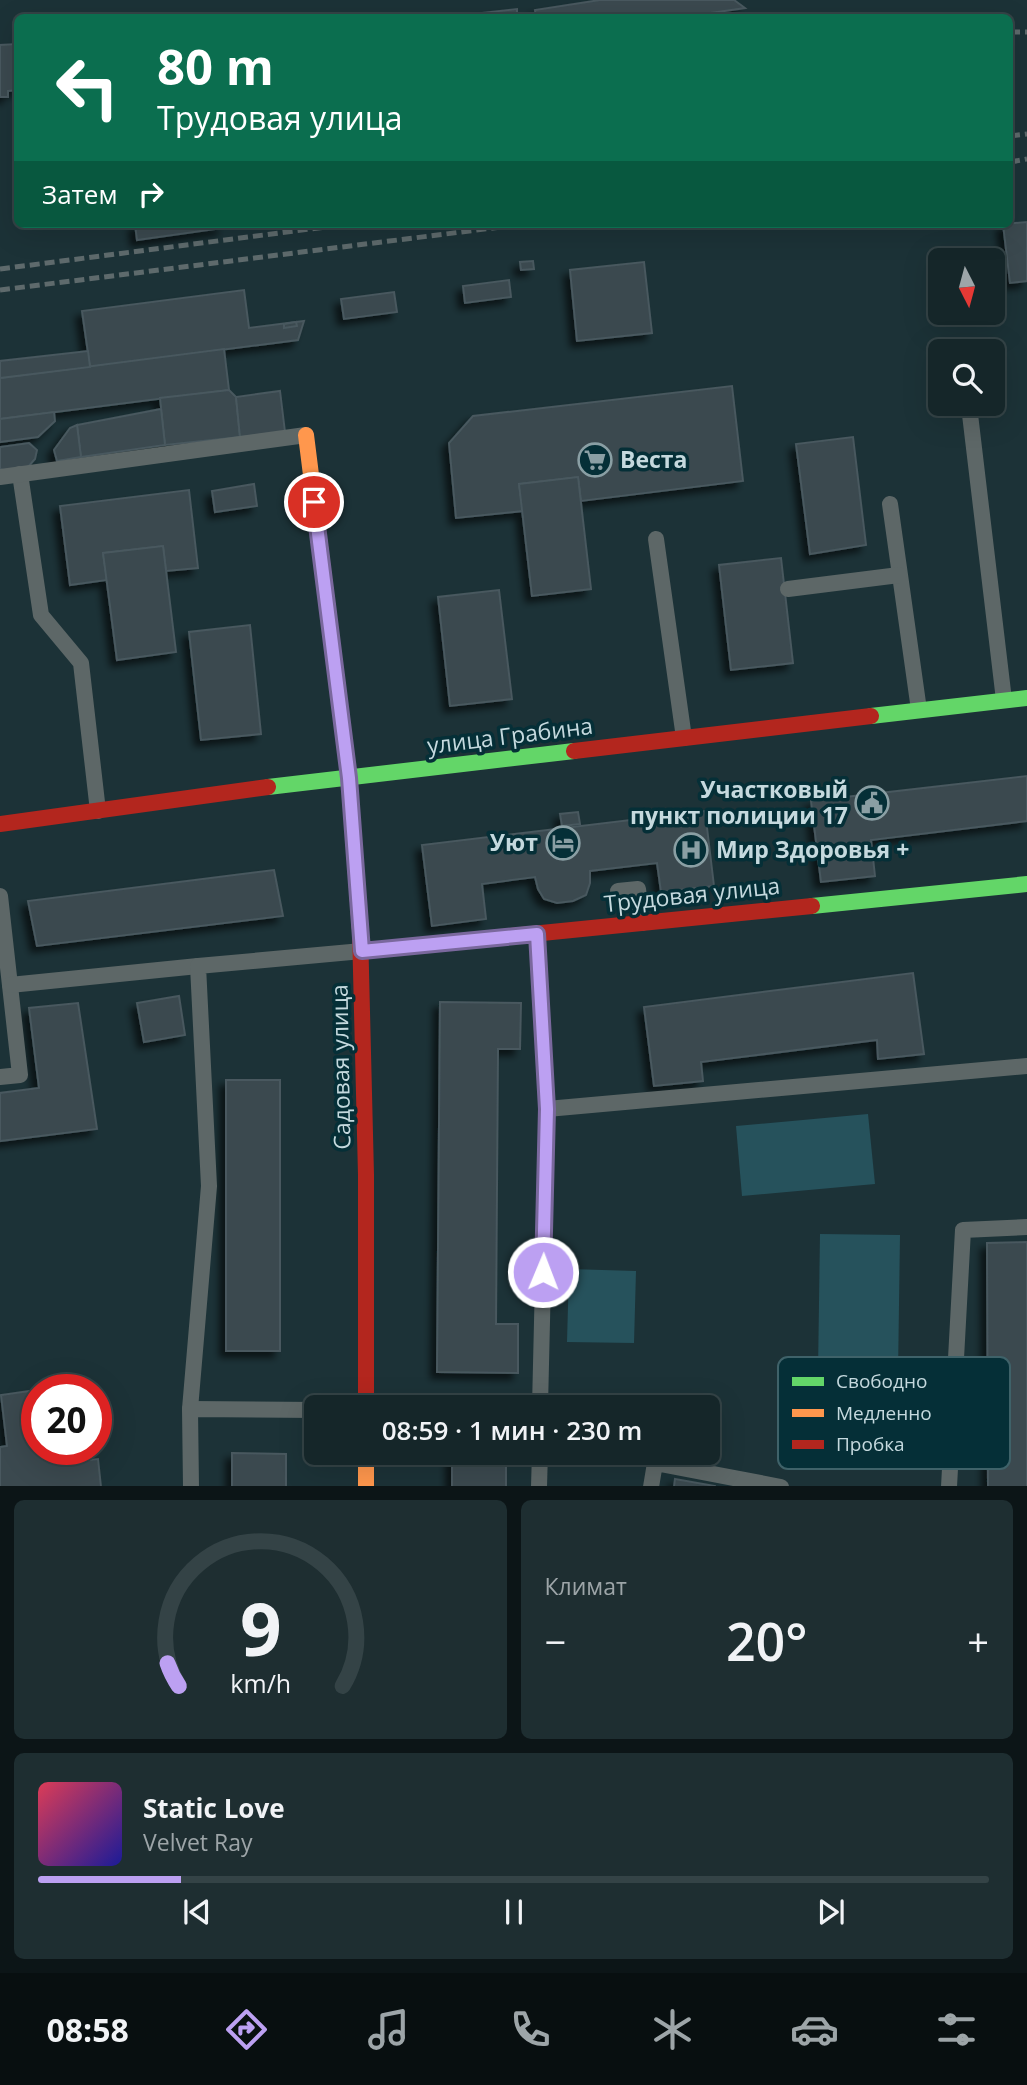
<!DOCTYPE html>
<html lang="ru">
<head>
<meta charset="utf-8">
<style>
	:root { --surface:#152629; --page:#1e2e31; --text:#f1f3f6; --muted:#9da5a8; --line:#344346; --accent:#bca0f2 }
	body { margin:0; font-family:"Open Sans",sans-serif; background:var(--page); color:var(--text); height:100vh; display:flex; flex-direction:column; font-size:26px; white-space:nowrap }
	* { box-sizing:border-box; margin:0 }
	p { font-size:23px; color:var(--muted) }
	.icon { flex:none; width:38px; height:38px; fill:none; stroke:currentColor; stroke-width:2; stroke-linecap:round; stroke-linejoin:round }
	.map { position:relative; height:1486px; overflow:hidden }
	.drawer { display:flex; flex-direction:column; gap:14px; padding:14px; background:#0c1517; flex:1 }
	.drawer>* { flex:none }
	.top-card { position:absolute; left:14px; top:14px; width:999px; height:214px; border-radius:10px; box-shadow:0 7px 28px #0002,0 0 0 2px var(--line); background:#0b6e4f; color:#fff; overflow:hidden }
	.needle { width:46px; rotate:174deg }
	.controls { position:absolute; left:928px; top:248px; display:grid; gap:14px }
	.controls a { display:grid; place-items:center; width:77px; height:77px; border-radius:10px; background:var(--surface); box-shadow:0 7px 28px #0002,0 0 0 2px var(--line); font-size:35px }
	.speed { position:absolute; left:21px; top:1374px; display:flex; gap:14px; font-size:35px; font-weight:700; text-align:center }
	.speed>* { display:grid; place-content:center; width:91px; height:91px; border-radius:50%; background:var(--surface); box-shadow:0 7px 28px #0002,0 0 0 2px var(--line); line-height:1 }
	.speed .limit { border:10px solid #d22; background:#fff; color:#111 }
	.pin { position:absolute; display:grid; place-items:center; width:60px; height:60px; color:#fff; margin:-30px; border:4px solid #fff; border-radius:50%; box-shadow:0 2px 7px #0007 }
	.me { position:absolute; width:77px; margin:-38px; rotate:1deg; stroke-linejoin:round; filter:drop-shadow(0 0 5px #0008) }
	.turn { display:flex; align-items:center; gap:24px; height:147px; padding:0 28px; font-size:32px }
	.turn .icon { width:91px; height:91px; stroke-width:2.5 }
	.turn b { display:block; font-size:49px; line-height:60px }
	.then { display:flex; align-items:center; height:66px; padding:0 28px; background:#0003; gap:14px; font-size:26px }
	.big { font-size:52px; font-weight:600; line-height:1.1 }
	.drawer .tile { flex:1; display:flex; flex-direction:column; justify-content:center; gap:10px; min-width:0; padding:0 24px; border-radius:10px; background:var(--page) }
	.drawer .dial { align-items:center; gap:0 }
	.dial svg { height:182px; overflow:visible; fill:none; stroke:var(--line); stroke-width:7; stroke-linecap:round; text-anchor:middle }
	.dial text { fill:var(--text); stroke:none }
	.song { display:flex; align-items:center; gap:21px }
	.cover { width:84px; height:84px; border-radius:10px; background:linear-gradient(135deg,hsl(350 70% 55%),hsl(240 70% 35%)) }
	.played { height:7px; border-radius:4px; background:linear-gradient(90deg,var(--accent) 15%,var(--line) 15%) }
	.keys { display:flex; justify-content:space-around; direction:ltr }
	.heat { display:flex; justify-content:space-between; align-items:center; font-size:38px; direction:ltr }
	.drawer .tiles { flex:1; display:grid; gap:14px; grid-template-columns:1fr 1fr }
	.tile:last-child { grid-column:span 2 }
	.trip { position:absolute; left:304px; top:1395px; width:416px; height:70px; border-radius:10px; background:var(--surface); box-shadow:0 7px 28px #0002,0 0 0 2px var(--line); font-weight:600; line-height:70px; text-align:center }
	.dock { display:flex; height:112px; justify-content:space-around; align-items:center; background:#080f10; color:var(--muted) }
	.dock .icon { width:49px; height:49px }
	.dock .current { color:var(--accent) }
	.dock b { font-size:32px; color:var(--text) }
	.map>svg:first-child { display:block }
</style>
</head>
<body>
<div class="map">
<svg width="1027" height="1487" viewBox="0 0 1027 1487">
	<defs>
		<filter id="shadow"><feDropShadow dx="-6" dy="6" stdDeviation="3.5" flood-color="#0009"/></filter>
	</defs>
	<rect width="100%" height="100%" fill="#1c3237"/>
	<!-- green -->
	<g fill="#26525c">
		<polygon points="868,1114 875,1184 742,1196 736,1126"/>
		<polygon points="820,1234 900,1235 898,1374 818,1372"/>
		<polygon points="569,1269 636,1271 634,1343 567,1342"/>
	</g>
	<!-- building -->
	<g fill="#3a494f" stroke="#48585e" stroke-width="2" filter="url(#shadow)">
		<polygon points="600,0 734,0 745,8 676,18 536,18 535,10"/>
		<polygon points="517,9 517,18 437,18"/>
		<polygon points="18,44 18,90 8,91 8,97 0,97 0,45"/>
		<polygon points="1027,222 1027,281 1010,283 1003,224"/>
		<polygon points="135,224 223,224 223,228 137,240"/>
		<polygon points="533,261 534,269 521,270 520,262"/>
		<polygon points="644,262 652,333 577,341 570,270"/>
		<polygon points="509,280 511,297 465,303 463,286"/>
		<polygon points="244,290 249,328 304,321 298,340 90,367 82,311"/>
		<polygon points="394,292 397,312 344,319 341,299"/>
		<polygon points="296,322 297,326 284,328 284,324"/>
		<polygon points="224,349 229,390 0,419 0,378"/>
		<polygon points="88,351 90,367 0,378 0,361"/>
		<polygon points="732,386 743,481 581,501 578,477 519,484 523,511 456,518 449,443 473,416"/>
		<polygon points="229,390 236,397 240,437 165,445 160,398"/>
		<polygon points="280,391 285,432 240,437 236,397"/>
		<polygon points="161,409 165,445 81,457 77,425"/>
		<polygon points="54,412 55,421 38,437 0,442 0,419"/>
		<polygon points="77,425 81,457 57,461 54,450 70,428"/>
		<polygon points="853,437 866,545 810,554 796,444"/>
		<polygon points="29,443 37,450 35,459 28,467 6,471 0,469 0,447"/>
		<polygon points="578,477 591,589 532,596 519,484"/>
		<polygon points="254,484 257,506 215,512 212,491"/>
		<polygon points="189,490 198,568 166,571 163,546 103,553 107,580 70,585 60,506"/>
		<polygon points="163,546 176,652 117,660 103,553"/>
		<polygon points="781,558 793,663 731,670 719,565"/>
		<polygon points="499,590 512,699 450,706 438,597"/>
		<polygon points="250,625 261,734 201,740 189,632"/>
		<polygon points="1027,776 1027,821 871,840 875,876 821,882 811,801"/>
		<polygon points="705,811 714,886 661,892 657,863 590,871 590,883 586,895 573,901 557,903 544,899 538,889 535,877 482,884 486,919 432,926 422,845"/>
		<polygon points="578,812 580,824 562,826 560,814"/>
		<polygon points="274,870 283,916 37,946 28,901"/>
		<polygon points="913,973 924,1054 878,1059 877,1040 701,1062 703,1081 654,1086 644,1007"/>
		<polygon points="179,996 185,1035 144,1042 137,1003"/>
		<polygon points="440,1002 521,1003 520,1049 498,1049 496,1324 518,1324 518,1373 437,1372"/>
		<polygon points="78,1003 97,1129 0,1141 0,1093 39,1088 29,1008"/>
		<rect x="226" y="1080" width="54" height="271"/>
		<polygon points="1027,1242 1027,1487 988,1487 987,1243"/>
		<polygon points="37,1390 37,1449 71,1449 72,1462 98,1459 101,1487 0,1487 0,1447 7,1446 1,1395"/>
		<polygon points="232,1453 286,1454 286,1487 232,1487"/>
		<rect x="452" y="1453" width="54" height="34"/>
		<polygon points="675,1479 715,1486 715,1487 674,1487"/>
	</g>
	<g fill="none" stroke-linecap="round" stroke-linejoin="round">
		<!-- lane -->
		<g stroke="#5d6767" stroke-width="16">
			<polyline points="969,406 1004,700"/>
			<polyline points="20,474 41,615 81,663 98,811"/>
			<polyline points="0,477 306,435"/>
			<polyline points="890,504 919,710"/>
			<polyline points="656,539 684,738"/>
			<polyline points="788,589 899,575"/>
			<polyline points="618,891 638,889 642,923"/>
			<polyline points="0,896 20,1075 0,1077"/>
			<polyline points="537,934 547,1109 1027,1066"/>
			<polyline points="10,985 198,966"/>
			<polyline points="540,1407 547,1109"/>
			<polyline points="190,1409 209,1186 198,966 362,951"/>
			<polyline points="191,1487 190,1409 317,1410"/>
			<polyline points="539,1487 540,1452"/>
			<polyline points="651,1487 655,1463 781,1487"/>
			<polyline points="949,1487 963,1230 1027,1227"/>
		</g>
		<!-- fast -->
		<g stroke="#63d668" stroke-width="16">
			<polyline points="871,716 1027,698"/>
			<polyline points="268,787 574,751"/>
			<polyline points="812,906 1027,884"/>
		</g>
		<!-- slow -->
		<g stroke="#ff974d" stroke-width="16">
			<polyline points="306,435 349,778 360,930"/>
			<polyline points="366,1452 366,1487"/>
		</g>
		<!-- jam -->
		<g stroke="#b3261e" stroke-width="16">
			<polyline points="574,751 871,716"/>
			<polyline points="0,824 268,787"/>
			<polyline points="360,930 366,1175 366,1407"/>
			<polyline points="362,951 812,906"/>
		</g>
		<!-- rail -->
		<g stroke="#5e6a6c" stroke-width="5" stroke-dasharray="10 5" stroke-linecap="butt">
			<polyline points="1010,32 1027,32"/>
			<polyline points="1010,136 1027,134"/>
			<polyline points="1010,162 1027,159"/>
			<polyline points="0,269 349,224"/>
			<polyline points="0,290 525,224"/>
		</g>
	</g>
	<g fill="none" stroke-linecap="round" stroke-linejoin="round">
		<defs>
			<polyline id="route" points="314,502 349,778 362,951 537,934 547,1109 543,1272"/>
		</defs>
		<!-- route casing -->
		<use href="#route" stroke="#7a689d" stroke-width="18"/>
		<!-- route -->
		<use href="#route" stroke="#bca0f2" stroke-width="12"/>
	</g>
	<!-- icons -->
	<defs>
		<symbol id="supermarket-ring" viewBox="-11 -11 22 22"><circle r="9.5" fill="#052f37" stroke="#8a9fa4" stroke-width="1.5"/><path d="M-6-5.5h2.5l.6 2H6L4.5 2H-2.5L-4.4-4H-6ZM-1.5 3.2a1.3 1.3 0 1 0 .1 0ZM3 3.2a1.3 1.3 0 1 0 .1 0Z" fill="#8a9fa4"/></symbol>
		<symbol id="civic-ring" viewBox="-11 -11 22 22"><circle r="9.5" fill="#052f37" stroke="#8a9fa4" stroke-width="1.5"/><path d="M-.6-6.5H3V-4.5H.6V-3L4-1V1h2V6H-6V1h2V-1L-.6-3ZM-1.2 2.5V6h2.4V2.5Z" fill="#8a9fa4"/></symbol>
		<symbol id="hotel-ring" viewBox="-11 -11 22 22"><circle r="9.5" fill="#052f37" stroke="#8a9fa4" stroke-width="1.5"/><path d="M-6-4.5h1.5V1H6V5H4.5V3h-9V5H-6ZM-4 0a1.8 1.8 0 1 1 3.6 0ZM.5 0V-2.5h3Q6-2.5 6 0Z" fill="#8a9fa4"/></symbol>
		<symbol id="hospital-ring" viewBox="-11 -11 22 22"><circle r="9.5" fill="#052f37" stroke="#8a9fa4" stroke-width="1.5"/><path d="M-5-5h3v3.5h4V-5h3V5h-3V1.5h-4V5h-3Z" fill="#8a9fa4"/></symbol>
	</defs>
	<g fill-rule="evenodd">
		<use href="#supermarket-ring" x="576" y="441" width="38" height="38"/>
		<use href="#civic-ring" x="853" y="784" width="38" height="38"/>
		<use href="#hotel-ring" x="544" y="824" width="38" height="38"/>
		<use href="#hospital-ring" x="672" y="831" width="38" height="38"/>
	</g>
	<g text-anchor="middle" stroke-width="7" stroke-linejoin="round" paint-order="stroke">
		<!-- poi labels -->
		<g font-size="23" font-weight="bold" fill="#c5d9de" stroke="#052f37" text-anchor="start">
			<text x="620" y="468">Веста</text>
			<text x="848" y="798" text-anchor="end">Участковый<tspan x="848" dy="26">пункт полиции 17</tspan></text>
			<text x="538" y="851" text-anchor="end">Уют</text>
			<text x="716" y="858">Мир Здоровья +</text>
		</g>
		<!-- street labels -->
		<g font-size="23" fill="#c5d9de" stroke="#052f37">
			<text transform="translate(510 736) rotate(-7)" y="8">улица Грабина</text>
			<text transform="translate(692 895) rotate(-6)" y="8">Трудовая улица</text>
			<text transform="translate(341 1067) rotate(-91)" y="8">Садовая улица</text>
		</g>
	</g>
	<!-- legend -->
	<rect x="778" y="1357" width="232" height="112" rx="10" fill="#052f37" stroke="#3f6269" stroke-width="2"/>
	<rect x="792" y="1377" width="32" height="9" fill="#63d668"/>
	<rect x="792" y="1409" width="32" height="8" fill="#ff974d"/>
	<rect x="792" y="1440" width="32" height="9" fill="#b3261e"/>
	<g font-size="19" fill="#c5d9de">
		<text x="836" y="1388">Свободно</text>
		<text x="836" y="1420">Медленно</text>
		<text x="836" y="1451">Пробка</text>
	</g>
</svg>
<div class="controls">
<a><svg class="needle" viewBox="-14 -14 28 28"><path d="M0-13l5 13h-10z" fill="#e53935"/><path d="M0 13l5-13h-10z" fill="#9da5a8"/></svg></a>
<a><svg class="icon" aria-label="search" viewBox="0 0 24 24"><circle cx="10" cy="10" r="6"/><path d="M15 15l6 6"/></svg></a>
</div>
<div class="speed"><div class="limit">20</div></div>
<div class="pin" style="left:314px;top:502px;background:#d93025"><svg class="icon" aria-label="arrive" viewBox="0 0 24 24"><path d="M6 21V4h12l-3 4 3 4H6"/></svg></div>
<svg class="me" style="left:543px;top:1272px" viewBox="-20 -20 40 40"><circle r="17" fill="#bca0f2" stroke="#fff" stroke-width="3"/><path d="M0-11L8 9 0 5-8 9z" fill="#fff"/></svg>
<div class="trip">08:59 · 1 мин · 230 m</div>
<div class="top-card">
<div class="turn"><svg class="icon" aria-label="left" viewBox="0 0 24 24"><path d="M17 20v-9H6M10 6l-5 5 5 5"/></svg><div><b>80 m</b>Трудовая улица</div></div>
<div class="then">Затем<svg class="icon" aria-label="right" viewBox="0 0 24 24"><path d="M7 20v-9h11M14 6l5 5-5 5"/></svg></div>
</div>
</div>
<section class="drawer">
<div class="tiles">
<div class="tile dial"><svg viewBox="0 0 100 80">
<path d="M14 69A42 42 0 1 1 86 69"/>
<path d="M14 69A42 42 0 0 1 9 59" stroke="#bca0f2"/>
<text x="50" y="56" font-size="32" font-weight="700">9</text>
<text x="50" y="72" font-size="11">km/h</text>
</svg></div>
<div class="tile"><p>Климат</p>
<div class="heat"><a>−</a><b class="big">20°</b><a>+</a></div>
</div>
<div class="tile">
<div class="song"><i class="cover"></i><div><b>Static Love</b><p>Velvet Ray</p></div></div>
<div class="played"></div>
<div class="keys"><svg class="icon" aria-label="previous" viewBox="0 0 24 24"><path d="M18 5L8 12l10 7zM5 5v14"/></svg><svg class="icon" aria-label="pause" viewBox="0 0 24 24"><path d="M8 5v14M16 5v14"/></svg><svg class="icon" aria-label="next" viewBox="0 0 24 24"><path d="M6 5l10 7-10 7zM19 5v14"/></svg></div>
</div>
</div>
</section>
<nav class="dock">
<b>08:58</b>
<svg class="icon current" aria-label="directions" viewBox="0 0 24 24"><path d="M12 3l9 9-9 9-9-9zM9 14v-3h6M13 9l2 2-2 2"/></svg>
<svg class="icon" aria-label="music" viewBox="0 0 24 24"><path d="M9 18V5l10-2v13"/><circle cx="6" cy="18" r="3"/><circle cx="16" cy="16" r="3"/></svg>
<svg class="icon" aria-label="phone" viewBox="0 0 24 24"><path d="M5 4h4l2 5-3 2q2 4 5 5l2-3 5 2v4C11 20 4 13 5 4z"/></svg>
<svg class="icon" aria-label="climate" viewBox="0 0 24 24"><path d="M12 3v18M4 7l16 10M4 17L20 7"/></svg>
<svg class="icon" aria-label="car" viewBox="0 0 24 24"><path d="M5 17H2v-5l4-1 3-4h7l3 4 3 1v5h-3M9 17h6M6 11h13"/><circle cx="7" cy="17" r="2"/><circle cx="17" cy="17" r="2"/></svg>
<svg class="icon" aria-label="filters" viewBox="0 0 24 24"><path d="M4 7h16M4 17h16"/><circle cx="9" cy="7" r="2"/><circle cx="15" cy="17" r="2"/></svg>
</nav>
</body>
</html>
